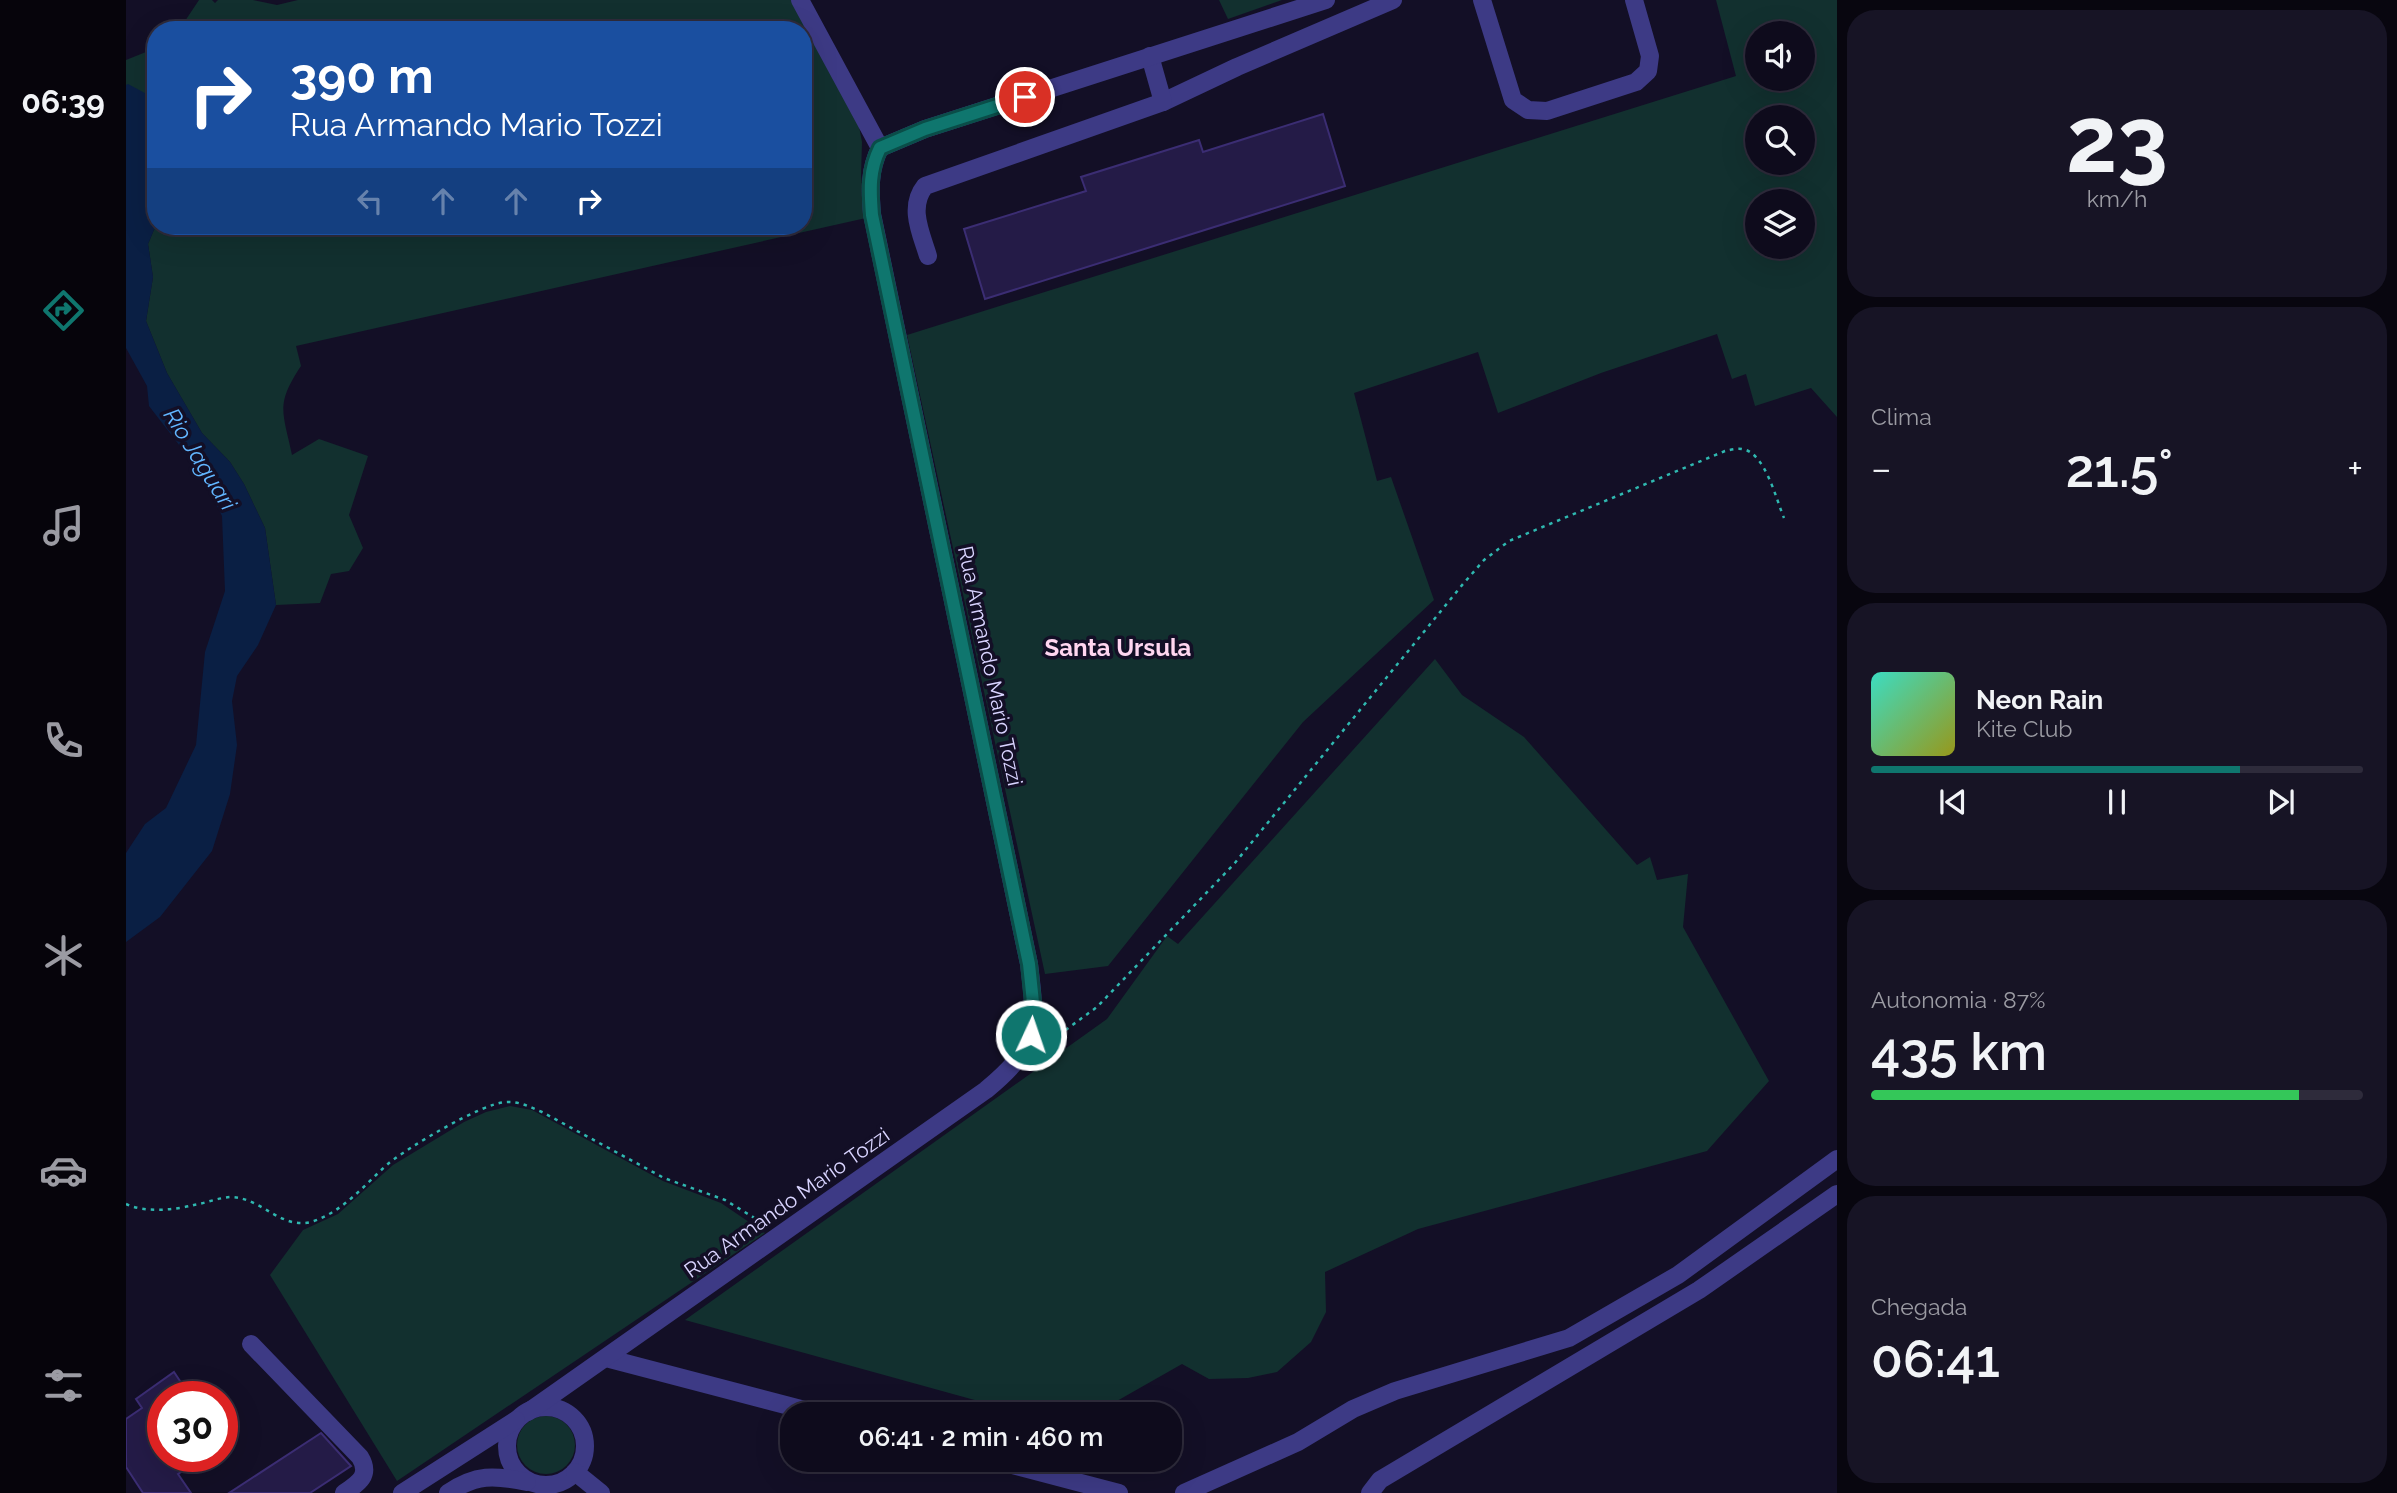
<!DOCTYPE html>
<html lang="pt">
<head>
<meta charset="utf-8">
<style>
	:root { --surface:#0e0b1c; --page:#171425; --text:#f1f3f6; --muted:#9b9ba3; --line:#2e2b3b; --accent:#0f766e }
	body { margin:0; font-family:Raleway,sans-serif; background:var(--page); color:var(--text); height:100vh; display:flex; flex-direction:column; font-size:26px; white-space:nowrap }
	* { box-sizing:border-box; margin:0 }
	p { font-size:23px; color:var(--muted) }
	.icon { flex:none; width:38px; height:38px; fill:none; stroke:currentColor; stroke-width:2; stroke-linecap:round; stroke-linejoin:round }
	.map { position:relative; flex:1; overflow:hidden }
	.drawer { display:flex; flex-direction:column; gap:10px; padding:10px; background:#08060f; width:560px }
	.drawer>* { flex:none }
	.hud { position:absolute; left:21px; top:21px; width:665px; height:214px; border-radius:28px; box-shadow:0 7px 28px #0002,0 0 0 2px var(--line); background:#1a4fa0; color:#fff; overflow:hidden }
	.fabs { position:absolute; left:1619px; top:21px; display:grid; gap:14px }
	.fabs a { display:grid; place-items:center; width:70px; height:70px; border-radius:50%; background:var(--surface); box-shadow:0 7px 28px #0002,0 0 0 2px var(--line); font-size:35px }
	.speed { position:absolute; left:21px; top:1381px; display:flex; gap:14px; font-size:35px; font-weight:700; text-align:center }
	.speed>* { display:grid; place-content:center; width:91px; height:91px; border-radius:50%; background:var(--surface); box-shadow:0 7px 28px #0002,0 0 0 2px var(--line); line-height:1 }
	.speed .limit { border:10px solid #d22; background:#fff; color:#111 }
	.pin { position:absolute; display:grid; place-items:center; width:60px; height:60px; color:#fff; margin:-30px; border:4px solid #fff; border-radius:50%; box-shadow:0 2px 7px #0007 }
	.me { position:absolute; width:77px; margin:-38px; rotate:3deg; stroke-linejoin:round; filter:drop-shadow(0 0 5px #0008) }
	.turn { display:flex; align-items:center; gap:24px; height:147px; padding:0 28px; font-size:32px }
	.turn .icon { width:91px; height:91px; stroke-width:2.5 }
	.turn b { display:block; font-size:49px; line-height:60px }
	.lanes { display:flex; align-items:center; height:66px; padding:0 28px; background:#0003; justify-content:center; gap:35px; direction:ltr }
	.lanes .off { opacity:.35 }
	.big { font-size:52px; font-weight:600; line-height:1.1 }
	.drawer .widget { flex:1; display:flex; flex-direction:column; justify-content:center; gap:10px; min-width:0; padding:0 24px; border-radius:28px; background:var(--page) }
	.drawer .dial { align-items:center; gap:0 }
	.dial b { font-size:91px; line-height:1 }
	.song { display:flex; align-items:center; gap:21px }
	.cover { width:84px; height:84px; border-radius:10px; background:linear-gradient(135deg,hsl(170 70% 55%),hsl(60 70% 35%)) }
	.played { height:7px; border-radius:4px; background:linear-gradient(90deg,var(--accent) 75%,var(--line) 75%) }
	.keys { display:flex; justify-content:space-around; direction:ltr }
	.heat { display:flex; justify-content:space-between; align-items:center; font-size:38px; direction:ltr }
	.charge { height:10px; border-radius:5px; background:linear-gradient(90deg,#34c759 87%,var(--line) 0) }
	.trip { position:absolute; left:654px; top:1402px; width:402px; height:70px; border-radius:28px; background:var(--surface); box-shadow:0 7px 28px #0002,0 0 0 2px var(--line); font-weight:600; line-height:70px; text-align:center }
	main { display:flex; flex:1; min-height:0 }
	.menu { display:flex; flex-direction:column; width:126px; justify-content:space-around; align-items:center; background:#06040b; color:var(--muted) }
	.menu .icon { width:49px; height:49px }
	.menu .on { color:var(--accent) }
	.menu b { font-size:32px; color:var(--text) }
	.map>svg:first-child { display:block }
</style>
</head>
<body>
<main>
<nav class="menu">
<b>06:39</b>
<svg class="icon on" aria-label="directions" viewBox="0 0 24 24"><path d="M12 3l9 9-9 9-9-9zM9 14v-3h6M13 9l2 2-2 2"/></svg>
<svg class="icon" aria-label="music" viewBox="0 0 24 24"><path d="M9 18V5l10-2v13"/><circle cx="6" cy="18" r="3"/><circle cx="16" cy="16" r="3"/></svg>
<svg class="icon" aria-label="phone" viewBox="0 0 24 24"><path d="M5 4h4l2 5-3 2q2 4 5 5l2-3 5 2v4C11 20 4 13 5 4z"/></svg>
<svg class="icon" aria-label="climate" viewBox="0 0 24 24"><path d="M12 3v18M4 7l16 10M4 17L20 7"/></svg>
<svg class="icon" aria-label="car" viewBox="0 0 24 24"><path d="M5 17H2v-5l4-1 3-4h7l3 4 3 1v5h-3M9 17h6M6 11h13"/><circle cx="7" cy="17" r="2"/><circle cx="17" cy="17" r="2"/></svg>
<svg class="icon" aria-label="filters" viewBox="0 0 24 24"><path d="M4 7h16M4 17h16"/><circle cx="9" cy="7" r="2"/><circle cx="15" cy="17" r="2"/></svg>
</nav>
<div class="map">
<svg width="1711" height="1493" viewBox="0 0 1711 1493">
	<rect width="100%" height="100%" fill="#130f26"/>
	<!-- green -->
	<g fill="#12302f" fill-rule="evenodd">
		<path d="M73,0H86L89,3L92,0H127L151,5L172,0H668L731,116L736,142L735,176L740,218L170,346L175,366C149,405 157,412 166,455L193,439L242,456L223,515L237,548L223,571L205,574L194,603L150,605L139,528L118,484L104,462L76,433L41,373L20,321L27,277L22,244L30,225L677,226V30H53Z"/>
		<polygon points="1093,0 1156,0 1102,19"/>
		<path d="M1590,0H1711V417L1685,388L1629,406L1620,374L1606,379L1591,334L1475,373L1372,413L1352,352L1228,393L1251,481L1265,477L1308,600L1177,722L982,966L919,974L781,335L1610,76ZM1631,33H1676V79H1631ZM1631,117H1676V163H1631ZM1631,201H1676V247H1631Z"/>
		<polygon points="30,48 30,99 0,85 0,60"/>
		<polygon points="1309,659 1336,695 1398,737 1511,865 1524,857 1531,880 1562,874 1557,927 1643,1081 1581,1151 1292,1229 1199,1272 1200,1312 1185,1342 1151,1372 1122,1378 1083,1379 1056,1364 968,1414 899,1414 559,1320 981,1019 1041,936 1052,944"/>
		<polygon points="384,1106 406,1110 537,1181 595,1203 639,1233 271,1481 144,1275 177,1230 212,1214 267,1165 338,1122 360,1112"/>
		<circle cx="420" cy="1445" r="29"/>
	</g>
	<!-- water -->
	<polygon fill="#0a1f44" points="2,84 30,99 30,225 22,244 27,277 20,321 41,373 76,433 104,462 118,484 139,528 150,605 132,645 111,676 106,701 111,745 104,794 86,851 34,917 0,942 0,853 19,824 40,808 70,745 79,652 99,591 96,516 74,472 23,406 21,386 0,348 0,85"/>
	<!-- building -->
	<g fill="#241b47" stroke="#3b2d73" stroke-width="2">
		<polygon points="1197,114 1219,186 859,299 838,229 960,191 955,177 1073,140 1077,152"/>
		<polygon points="48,1372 64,1396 37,1396 37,1456 80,1456 52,1474 65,1493 17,1493 0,1467 0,1419 16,1408 10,1399"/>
		<polygon points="195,1433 225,1466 184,1493 103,1493"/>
	</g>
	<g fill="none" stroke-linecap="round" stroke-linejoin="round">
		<!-- path -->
		<g stroke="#2fb8b0" stroke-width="2.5" stroke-dasharray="3.5 5" stroke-linecap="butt">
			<path d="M919,1045L971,1007L1108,864L1337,584L1358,560L1383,541L1599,451C1604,450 1611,448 1616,449C1639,452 1650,499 1658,518"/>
			<path d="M0,1204C19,1213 48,1210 68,1205C80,1203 92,1198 104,1197C136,1197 156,1232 188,1221C219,1210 239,1184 263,1163C283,1147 356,1103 380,1102C393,1101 404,1107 416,1112L538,1178L599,1200L640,1225"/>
		</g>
		<!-- minor -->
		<g stroke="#3d3a85" stroke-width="18">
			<polyline points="674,0 754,148"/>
			<polyline points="1356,0 1387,100 1402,110 1421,111 1510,82 1522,71 1524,56 1508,0"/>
			<polyline points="1037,102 1111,67 1267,0"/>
			<path d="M802,256C795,233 782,207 799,186L1037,102L1024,56"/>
			<path d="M125,1344L234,1457C245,1475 233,1483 218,1493"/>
			<polyline points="480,1358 694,1414"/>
			<circle cx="420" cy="1446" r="39"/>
			<path d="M402,1412L860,1090C912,1047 911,1028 903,964L746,214C744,190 743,170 754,148L799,129L1200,0"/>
			<polyline points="867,1460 993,1493"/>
			<polyline points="449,1472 475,1493"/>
			<polyline points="276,1493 390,1420"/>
			<path d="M322,1493C350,1474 368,1475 401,1482"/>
			<polyline points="1058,1493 1172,1442 1227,1409 1269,1391 1443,1338 1552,1275 1711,1159"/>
			<polyline points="1244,1493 1254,1480 1573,1290 1711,1194"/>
		</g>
	</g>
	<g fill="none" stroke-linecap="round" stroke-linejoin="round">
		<defs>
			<path id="route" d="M899,97L799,129L754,148C743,170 744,190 746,215L903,964L908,1012L905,1035"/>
		</defs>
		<!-- route casing -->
		<use href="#route" stroke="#0a4d48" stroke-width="18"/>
		<!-- route -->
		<use href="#route" stroke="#0f766e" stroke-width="12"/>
	</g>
	<g text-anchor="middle" stroke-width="7" stroke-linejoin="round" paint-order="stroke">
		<!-- street labels -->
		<g font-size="21" fill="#d9d4ff" stroke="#130f26">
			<text transform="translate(864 666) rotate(78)" y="7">Rua Armando Mario Tozzi</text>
			<text transform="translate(661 1203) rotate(-35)" y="7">Rua Armando Mario Tozzi</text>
		</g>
		<!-- water labels -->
		<g font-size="23" font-style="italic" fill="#62b6ff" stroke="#130f26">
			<text transform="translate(74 459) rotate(58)" y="8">Rio Jaguari</text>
		</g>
		<!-- quarter labels -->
		<g font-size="24" font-weight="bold" fill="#ffd6f0" stroke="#130f26">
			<text x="992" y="656">Santa Ursula</text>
		</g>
	</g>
</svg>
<div class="fabs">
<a><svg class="icon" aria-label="sound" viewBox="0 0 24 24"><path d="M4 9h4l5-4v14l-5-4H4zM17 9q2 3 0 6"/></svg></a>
<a><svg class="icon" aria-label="search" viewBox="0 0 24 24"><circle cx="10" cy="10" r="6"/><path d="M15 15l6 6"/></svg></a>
<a><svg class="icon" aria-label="layers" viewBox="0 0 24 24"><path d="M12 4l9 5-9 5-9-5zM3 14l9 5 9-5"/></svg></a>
</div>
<div class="speed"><div class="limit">30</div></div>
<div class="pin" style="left:899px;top:97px;background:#d93025"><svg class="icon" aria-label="arrive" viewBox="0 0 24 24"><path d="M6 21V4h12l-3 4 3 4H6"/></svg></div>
<svg class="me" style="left:905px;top:1035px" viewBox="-20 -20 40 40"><circle r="17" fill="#0f766e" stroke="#fff" stroke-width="3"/><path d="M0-11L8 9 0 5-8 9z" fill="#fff"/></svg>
<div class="trip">06:41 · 2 min · 460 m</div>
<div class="hud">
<div class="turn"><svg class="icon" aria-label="right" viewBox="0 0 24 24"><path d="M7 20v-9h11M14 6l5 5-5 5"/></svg><div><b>390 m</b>Rua Armando Mario Tozzi</div></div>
<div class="lanes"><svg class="icon off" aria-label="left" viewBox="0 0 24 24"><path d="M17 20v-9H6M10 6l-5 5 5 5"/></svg><svg class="icon off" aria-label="ahead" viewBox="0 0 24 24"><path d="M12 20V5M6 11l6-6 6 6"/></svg><svg class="icon off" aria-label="ahead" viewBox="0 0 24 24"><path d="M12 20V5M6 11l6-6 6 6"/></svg><svg class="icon" aria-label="right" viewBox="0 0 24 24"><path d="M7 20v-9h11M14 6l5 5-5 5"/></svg></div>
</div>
</div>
<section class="drawer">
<div class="widget dial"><b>23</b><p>km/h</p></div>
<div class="widget"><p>Clima</p>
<div class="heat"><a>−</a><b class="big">21.5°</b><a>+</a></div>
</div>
<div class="widget">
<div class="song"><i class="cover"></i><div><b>Neon Rain</b><p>Kite Club</p></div></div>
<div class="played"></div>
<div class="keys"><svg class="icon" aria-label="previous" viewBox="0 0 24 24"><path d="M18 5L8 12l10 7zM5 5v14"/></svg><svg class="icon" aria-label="pause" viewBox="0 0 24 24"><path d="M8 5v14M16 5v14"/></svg><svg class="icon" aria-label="next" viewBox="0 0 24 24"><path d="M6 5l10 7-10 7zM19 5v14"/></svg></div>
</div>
<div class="widget"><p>Autonomia · 87%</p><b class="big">435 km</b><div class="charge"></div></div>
<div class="widget"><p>Chegada</p><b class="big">06:41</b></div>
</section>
</main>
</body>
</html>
